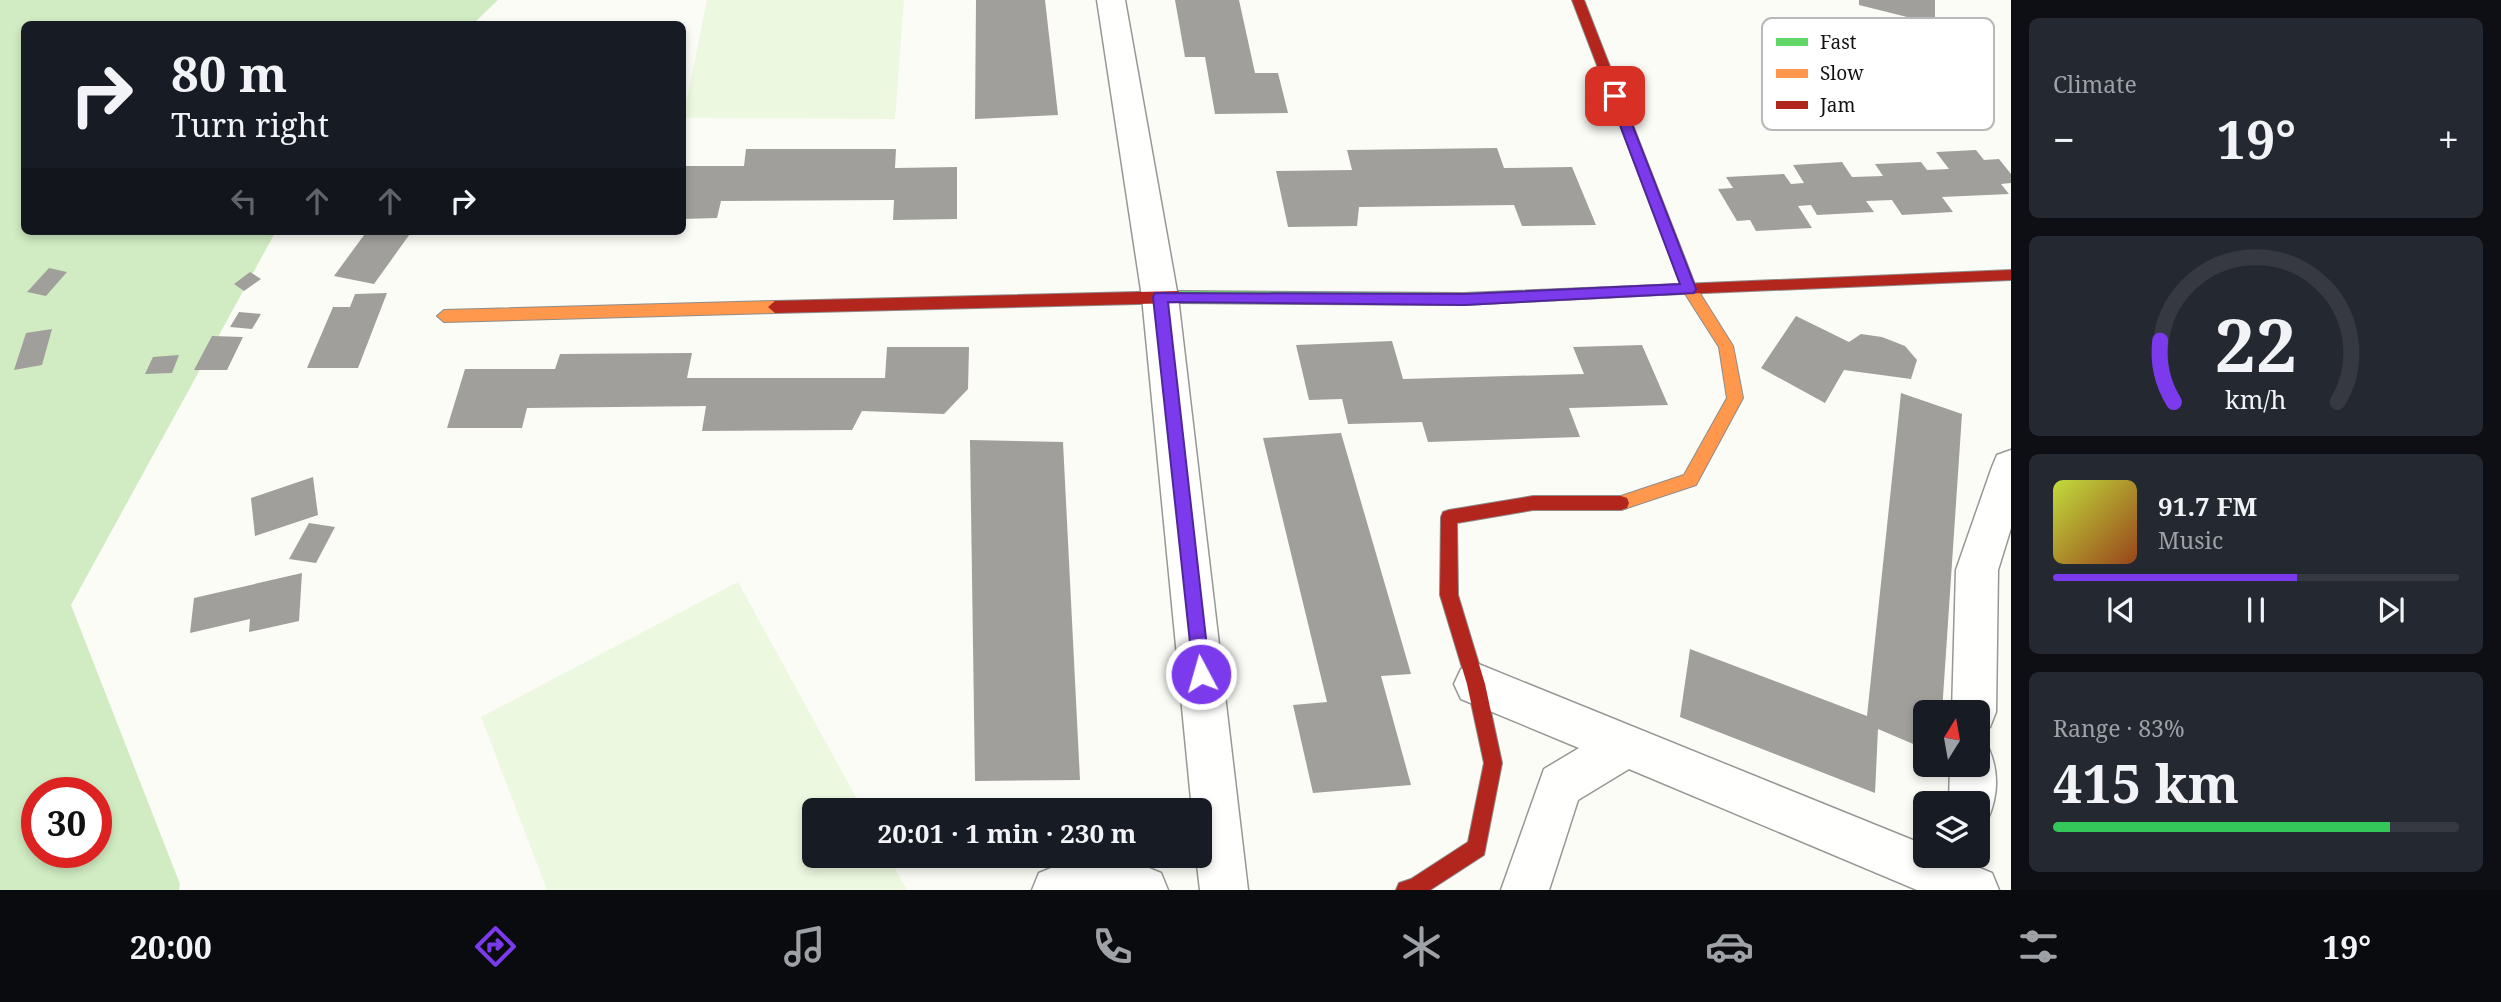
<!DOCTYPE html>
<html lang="en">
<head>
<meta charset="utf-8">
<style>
	:root { --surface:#171b24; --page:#242831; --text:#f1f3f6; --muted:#9ea1a6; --line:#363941; --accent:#7c3aed }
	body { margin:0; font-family:"Noto Serif",serif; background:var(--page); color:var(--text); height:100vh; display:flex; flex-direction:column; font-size:26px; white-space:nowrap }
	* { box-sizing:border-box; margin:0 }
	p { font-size:23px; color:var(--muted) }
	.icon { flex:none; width:38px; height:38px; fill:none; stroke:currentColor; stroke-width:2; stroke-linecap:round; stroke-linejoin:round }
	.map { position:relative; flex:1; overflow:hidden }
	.drawer { display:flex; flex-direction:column; gap:18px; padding:18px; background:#0d0f14; width:490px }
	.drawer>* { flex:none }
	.guide { position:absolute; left:21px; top:21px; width:665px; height:214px; border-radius:10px; box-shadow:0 4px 10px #0003; background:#171b24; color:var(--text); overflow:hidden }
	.needle { width:46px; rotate:11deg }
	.fabs { position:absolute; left:1913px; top:700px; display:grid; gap:14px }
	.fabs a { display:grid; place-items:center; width:77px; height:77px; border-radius:10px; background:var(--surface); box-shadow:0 4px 10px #0003; font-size:35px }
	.speed { position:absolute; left:21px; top:777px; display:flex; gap:14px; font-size:35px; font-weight:700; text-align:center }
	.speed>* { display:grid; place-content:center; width:91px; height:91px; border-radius:50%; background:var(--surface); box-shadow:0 4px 10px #0003; line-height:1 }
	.speed .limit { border:10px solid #d22; background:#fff; color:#111 }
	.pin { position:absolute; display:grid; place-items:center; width:60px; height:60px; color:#fff; margin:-30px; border-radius:14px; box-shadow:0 4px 10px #0006 }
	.me { position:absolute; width:77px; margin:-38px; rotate:354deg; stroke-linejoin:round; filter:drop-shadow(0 0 5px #0008) }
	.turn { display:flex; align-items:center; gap:24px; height:147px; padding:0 35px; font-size:32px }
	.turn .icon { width:91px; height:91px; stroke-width:2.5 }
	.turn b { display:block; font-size:49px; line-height:60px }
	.lanes { display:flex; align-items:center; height:66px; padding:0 35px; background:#0003; justify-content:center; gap:35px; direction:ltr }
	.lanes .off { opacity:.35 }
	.big { font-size:52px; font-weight:700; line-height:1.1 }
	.drawer .card { flex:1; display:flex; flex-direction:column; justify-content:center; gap:10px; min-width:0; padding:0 24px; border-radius:10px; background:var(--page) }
	.drawer .dial { align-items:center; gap:0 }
	.dial svg { height:182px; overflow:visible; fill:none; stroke:var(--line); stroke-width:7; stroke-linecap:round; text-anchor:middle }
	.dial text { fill:var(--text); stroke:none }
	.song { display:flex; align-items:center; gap:21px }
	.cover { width:84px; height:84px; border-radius:10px; background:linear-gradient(135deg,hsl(70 70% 55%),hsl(20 70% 35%)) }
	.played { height:7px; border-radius:4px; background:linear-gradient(90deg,var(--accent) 60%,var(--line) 60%) }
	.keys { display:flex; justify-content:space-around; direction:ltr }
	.heat { display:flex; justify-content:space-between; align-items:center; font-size:38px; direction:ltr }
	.charge { height:10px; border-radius:5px; background:linear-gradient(90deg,#34c759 83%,var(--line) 0) }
	.trip { position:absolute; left:802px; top:798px; width:410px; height:70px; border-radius:10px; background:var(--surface); box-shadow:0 4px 10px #0003; font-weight:700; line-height:70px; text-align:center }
	.dock { display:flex; height:112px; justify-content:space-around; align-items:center; background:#090b0e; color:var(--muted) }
	.dock .icon { width:49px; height:49px }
	.dock .current { color:var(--accent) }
	.dock b { font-size:32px; color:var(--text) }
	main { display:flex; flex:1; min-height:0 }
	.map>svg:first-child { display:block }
</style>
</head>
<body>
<main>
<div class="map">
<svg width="2011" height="890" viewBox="0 0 2011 890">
	<rect width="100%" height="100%" fill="#fcfcf7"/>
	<!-- forest -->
	<path fill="#d1ecc3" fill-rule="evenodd" d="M0,0H498L473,24H24V231H276L71,605L180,884L179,890H0ZM37,793H96V852H37Z"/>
	<!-- pitch -->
	<g fill="#edf8e0">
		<polygon points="707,0 904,0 895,119 683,118"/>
		<polygon points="738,582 863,810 814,810 814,856 888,856 907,890 547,890 481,717"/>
	</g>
	<!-- building -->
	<g fill="#a09f9c">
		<polygon points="976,0 1045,0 1058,115 975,119"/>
		<polygon points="1175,0 1239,0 1255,73 1278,73 1288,113 1215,114 1205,57 1185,57"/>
		<polygon points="1859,0 1935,0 1935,24 1859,5"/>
		<polygon points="1497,148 1504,168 1572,167 1596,225 1522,226 1514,205 1359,207 1357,226 1288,227 1276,171 1352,170 1347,150"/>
		<polygon points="746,149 896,149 895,168 957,167 957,219 893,220 894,200 721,201 717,218 682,219 682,166 744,166"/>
		<polygon points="1976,150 1984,160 1999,159 2011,174 2011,183 2001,184 2009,194 1942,197 1953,212 1902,215 1892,200 1866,201 1874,212 1817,215 1811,205 1798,206 1812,228 1756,231 1750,220 1737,221 1718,189 1733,188 1726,177 1784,174 1791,184 1804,183 1793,165 1842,162 1852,177 1883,176 1875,164 1921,162 1927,170 1949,169 1936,152"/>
		<polygon points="367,231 412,231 374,284 334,276"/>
		<polygon points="49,268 67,272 46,296 27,292"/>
		<polygon points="250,272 261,279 244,291 234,284"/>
		<polygon points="387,293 358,368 307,368 333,307 350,307 355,294"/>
		<polygon points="239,312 261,314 252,329 230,327"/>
		<polygon points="1796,316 1849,342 1861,334 1882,337 1905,346 1917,360 1911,379 1844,370 1825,403 1761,368"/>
		<polygon points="52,329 42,365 14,370 26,333"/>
		<polygon points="212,336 243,337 227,370 194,370"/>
		<polygon points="1392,341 1403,379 1584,374 1573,347 1642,345 1668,405 1569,408 1580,437 1428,442 1422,422 1348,424 1342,399 1309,400 1296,345"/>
		<polygon points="887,347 969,347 968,389 944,414 862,411 852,430 702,431 706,406 527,408 522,428 447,428 465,369 555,369 560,354 692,353 687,378 885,378"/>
		<polygon points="179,355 172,373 145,374 153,357"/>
		<polygon points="1901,393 1962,414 1942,712 1925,712 1925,749 1878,729 1875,793 1680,717 1690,649 1867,716"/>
		<polygon points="1341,433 1411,674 1381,676 1411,785 1313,793 1293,705 1327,702 1263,438"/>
		<polygon points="970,440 1063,442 1080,780 975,781"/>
		<polygon points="313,477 318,515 255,536 251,498"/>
		<polygon points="309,523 335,527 316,563 289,559"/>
		<polygon points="302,573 299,621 249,632 250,619 190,633 194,598"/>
	</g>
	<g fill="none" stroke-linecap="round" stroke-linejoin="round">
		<defs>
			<g id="street">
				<polygon points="1097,0 1125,0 1178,297 1248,890 1200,890 1196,856 1199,856 1199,810 1192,810 1142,297"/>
				<polygon points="2011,450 2011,528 1998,570 1996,712 1990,727 1978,732 1978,712 1952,712 1956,570 1992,467 1997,455"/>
				<polygon points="1476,663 1925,845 1925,856 1950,856 1992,873 1999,890 1917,890 1629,769 1578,800 1549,890 1501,890 1544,769 1579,748 1461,699 1454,684 1461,669"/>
				<path d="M1978,744L1989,749C1999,772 1998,796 1988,819L1978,824V803H1949L1950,765H1978Z"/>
				<polygon points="1106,858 1144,866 1161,873 1168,890 1032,890 1039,873 1056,866"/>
			</g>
			<polygon id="fast" points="1659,285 1666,290 1659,295 1464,305 1178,303 1171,297 1178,291 1464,293"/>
			<g id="slow">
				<polygon points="1672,238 1679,243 1696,287 1733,346 1743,398 1696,485 1621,510 1615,508 1613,503 1615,498 1684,475 1727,398 1719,347 1682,289 1665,243"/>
				<polygon points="775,301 782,307 775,313 444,322 437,316 444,310"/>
			</g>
			<g id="jam">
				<polygon points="1572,0 1584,0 1679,243 1677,247 1667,247 1665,243"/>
				<polygon points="2011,270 2011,280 1659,295 1652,290 1659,285"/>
				<polygon points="1178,291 1185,297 1178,303 775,313 768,307 775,301"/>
				<polygon points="1533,496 1621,496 1627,498 1629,503 1627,508 1621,510 1533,510 1457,523 1458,595 1485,684 1502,763 1484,855 1430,890 1396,890 1399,883 1411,879 1468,842 1484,763 1467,684 1440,595 1441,517 1443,512 1449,510"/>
			</g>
		</defs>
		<!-- street casing -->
		<use href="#street" stroke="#979795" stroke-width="3"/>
		<!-- fast casing -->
		<use href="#fast" stroke="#8d8d8b" stroke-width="2"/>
		<!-- slow casing -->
		<use href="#slow" stroke="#8d8d8b" stroke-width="2"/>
		<!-- jam casing -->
		<use href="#jam" stroke="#8d8d8b" stroke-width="2"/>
		<!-- street -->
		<use href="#street" fill="#fffffe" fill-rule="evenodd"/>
		<!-- fast -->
		<use href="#fast" fill="#63d668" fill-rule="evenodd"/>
		<!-- slow -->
		<use href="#slow" fill="#ff974d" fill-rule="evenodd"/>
		<!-- jam -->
		<use href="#jam" fill="#b3261e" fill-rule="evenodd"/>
	</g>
	<!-- route -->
	<polygon fill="#7c3aed" stroke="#51269a" stroke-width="2" points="1615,92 1621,96 1696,289 1694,293 1464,305 1168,302 1210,674 1207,680 1201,683 1194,680 1153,297 1155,293 1464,294 1680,284 1609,96"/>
	<!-- legend -->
	<rect x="1762" y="18" width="232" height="112" rx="10" fill="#fff" stroke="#b8b8b8" stroke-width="2"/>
	<rect x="1776" y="38" width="32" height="8" fill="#63d668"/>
	<rect x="1776" y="69" width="32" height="9" fill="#ff974d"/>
	<rect x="1776" y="101" width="32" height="8" fill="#b3261e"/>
	<g font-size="19" fill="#111">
		<text x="1820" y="49">Fast</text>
		<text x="1820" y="80">Slow</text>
		<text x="1820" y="112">Jam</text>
	</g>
</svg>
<div class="fabs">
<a><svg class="needle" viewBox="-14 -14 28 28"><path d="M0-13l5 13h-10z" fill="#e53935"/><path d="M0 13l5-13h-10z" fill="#9ea1a6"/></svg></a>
<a><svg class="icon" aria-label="layers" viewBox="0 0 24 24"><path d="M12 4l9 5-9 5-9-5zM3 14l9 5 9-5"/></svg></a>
</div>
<div class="speed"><div class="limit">30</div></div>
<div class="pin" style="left:1615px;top:96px;background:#d93025"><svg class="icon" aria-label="arrive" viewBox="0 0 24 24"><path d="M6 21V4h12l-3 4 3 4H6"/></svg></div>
<svg class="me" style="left:1201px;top:674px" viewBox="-20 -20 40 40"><circle r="17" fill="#7c3aed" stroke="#fff" stroke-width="3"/><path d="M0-11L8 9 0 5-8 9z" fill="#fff"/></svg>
<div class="trip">20:01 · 1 min · 230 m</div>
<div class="guide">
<div class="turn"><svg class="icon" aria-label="right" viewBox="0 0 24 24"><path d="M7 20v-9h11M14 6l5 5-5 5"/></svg><div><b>80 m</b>Turn right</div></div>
<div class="lanes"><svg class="icon off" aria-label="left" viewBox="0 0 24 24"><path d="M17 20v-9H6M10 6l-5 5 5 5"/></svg><svg class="icon off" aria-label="ahead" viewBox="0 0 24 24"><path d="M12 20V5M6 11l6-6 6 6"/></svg><svg class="icon off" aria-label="ahead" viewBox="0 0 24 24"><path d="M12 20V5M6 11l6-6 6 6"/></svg><svg class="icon" aria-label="right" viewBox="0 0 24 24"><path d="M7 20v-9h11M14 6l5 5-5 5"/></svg></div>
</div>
</div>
<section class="drawer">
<div class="card"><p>Climate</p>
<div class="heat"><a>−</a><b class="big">19°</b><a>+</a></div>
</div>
<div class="card dial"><svg viewBox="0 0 100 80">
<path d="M14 69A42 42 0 1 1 86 69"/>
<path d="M14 69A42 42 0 0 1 8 42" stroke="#7c3aed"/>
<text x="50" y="56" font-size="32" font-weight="700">22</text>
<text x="50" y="72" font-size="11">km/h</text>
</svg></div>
<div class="card">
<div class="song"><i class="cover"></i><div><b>91.7 FM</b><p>Music</p></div></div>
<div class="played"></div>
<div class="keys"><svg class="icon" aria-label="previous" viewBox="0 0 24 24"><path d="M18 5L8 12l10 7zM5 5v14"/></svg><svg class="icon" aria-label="pause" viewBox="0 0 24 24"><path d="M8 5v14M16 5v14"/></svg><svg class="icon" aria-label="next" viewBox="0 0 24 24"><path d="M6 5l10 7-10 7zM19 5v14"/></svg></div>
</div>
<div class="card"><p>Range · 83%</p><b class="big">415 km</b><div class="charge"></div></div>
</section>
</main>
<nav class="dock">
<b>20:00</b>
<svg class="icon current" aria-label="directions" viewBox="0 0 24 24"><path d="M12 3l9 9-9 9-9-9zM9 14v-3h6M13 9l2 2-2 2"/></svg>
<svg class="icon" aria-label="music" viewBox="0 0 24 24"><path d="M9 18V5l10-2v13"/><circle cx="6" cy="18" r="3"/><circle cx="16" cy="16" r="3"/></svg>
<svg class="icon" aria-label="phone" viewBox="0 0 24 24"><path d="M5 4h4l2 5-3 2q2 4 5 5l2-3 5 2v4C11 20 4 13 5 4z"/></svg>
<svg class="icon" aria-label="climate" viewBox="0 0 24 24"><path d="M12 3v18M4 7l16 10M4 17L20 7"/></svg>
<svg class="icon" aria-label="car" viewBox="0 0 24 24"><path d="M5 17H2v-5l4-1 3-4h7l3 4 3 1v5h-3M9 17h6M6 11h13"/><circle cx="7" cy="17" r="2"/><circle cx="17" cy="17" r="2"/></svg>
<svg class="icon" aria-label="filters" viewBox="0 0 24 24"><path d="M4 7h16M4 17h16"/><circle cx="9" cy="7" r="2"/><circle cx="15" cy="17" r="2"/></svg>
<b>19°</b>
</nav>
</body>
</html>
